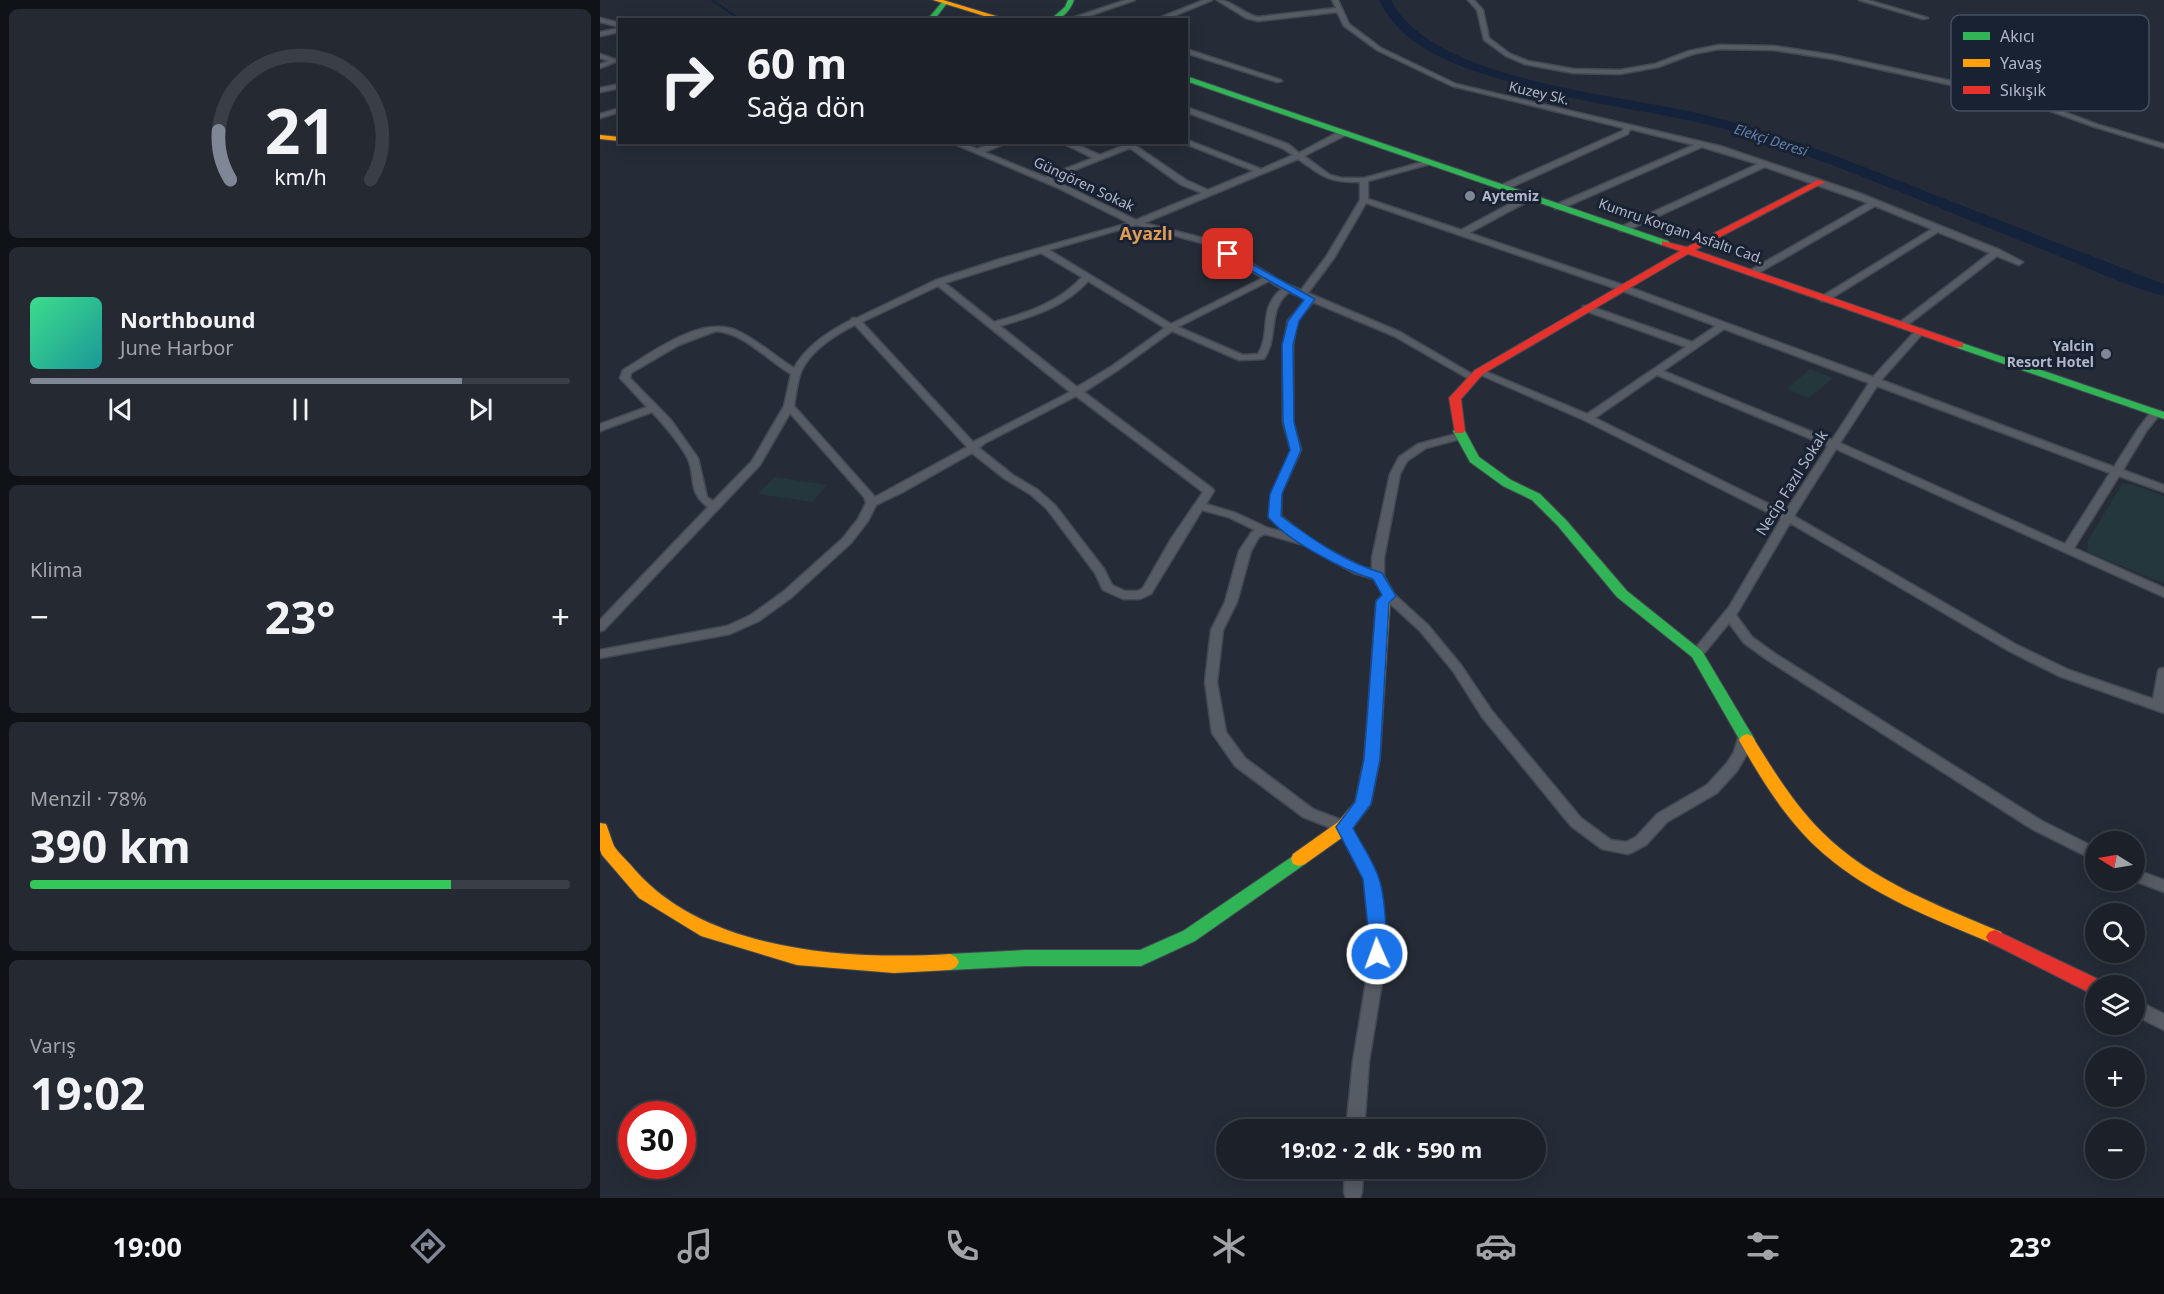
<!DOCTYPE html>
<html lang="tr">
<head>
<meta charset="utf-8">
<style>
	:root { --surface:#1c2129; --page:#252931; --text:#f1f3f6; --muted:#a0a3a8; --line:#3a3e46; --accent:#7f8696 }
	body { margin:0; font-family:"Noto Sans",sans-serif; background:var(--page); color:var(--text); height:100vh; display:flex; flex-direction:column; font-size:22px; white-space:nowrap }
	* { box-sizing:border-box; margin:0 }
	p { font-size:20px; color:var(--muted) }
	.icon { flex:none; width:33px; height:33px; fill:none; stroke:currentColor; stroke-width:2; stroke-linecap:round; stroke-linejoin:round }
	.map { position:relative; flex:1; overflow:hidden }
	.details { display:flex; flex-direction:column; gap:9px; padding:9px; background:#0f1217; width:600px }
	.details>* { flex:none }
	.hud { position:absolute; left:18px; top:18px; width:570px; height:126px; border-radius:0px; box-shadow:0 3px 15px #0003,0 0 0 2px var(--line); background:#1c2129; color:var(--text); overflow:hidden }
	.needle { width:39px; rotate:281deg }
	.controls { position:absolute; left:1485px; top:831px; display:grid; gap:12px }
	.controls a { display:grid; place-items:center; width:60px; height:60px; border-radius:50%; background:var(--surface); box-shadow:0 3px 15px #0003,0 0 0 2px var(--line); font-size:30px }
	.speed { position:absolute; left:18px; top:1101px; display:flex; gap:12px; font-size:30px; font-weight:700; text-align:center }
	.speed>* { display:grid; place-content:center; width:78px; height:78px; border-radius:50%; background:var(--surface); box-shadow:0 3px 15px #0003,0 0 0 2px var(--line); line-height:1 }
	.speed .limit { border:9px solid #d22; background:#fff; color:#111 }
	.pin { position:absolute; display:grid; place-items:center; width:51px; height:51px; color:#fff; margin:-26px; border-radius:12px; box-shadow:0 3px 9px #0006 }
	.me { position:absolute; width:66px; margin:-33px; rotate:358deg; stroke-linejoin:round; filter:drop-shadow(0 0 4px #0008) }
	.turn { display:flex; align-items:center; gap:21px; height:126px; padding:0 30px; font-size:27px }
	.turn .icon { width:78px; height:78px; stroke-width:2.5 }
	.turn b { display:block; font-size:42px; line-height:51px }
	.big { font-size:45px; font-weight:700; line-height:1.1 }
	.details .card { flex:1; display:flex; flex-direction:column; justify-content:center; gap:9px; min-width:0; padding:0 21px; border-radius:9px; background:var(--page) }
	.details .dial { align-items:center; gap:0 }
	.dial svg { height:156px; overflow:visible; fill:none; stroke:var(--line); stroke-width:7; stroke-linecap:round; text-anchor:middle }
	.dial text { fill:var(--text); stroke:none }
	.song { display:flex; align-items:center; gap:18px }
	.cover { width:72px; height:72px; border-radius:9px; background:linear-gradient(135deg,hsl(150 70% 55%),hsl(180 70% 35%)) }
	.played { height:6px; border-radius:3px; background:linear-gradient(90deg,var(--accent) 80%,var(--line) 80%) }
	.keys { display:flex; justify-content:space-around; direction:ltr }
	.heat { display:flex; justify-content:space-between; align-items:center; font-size:33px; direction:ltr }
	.charge { height:9px; border-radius:4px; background:linear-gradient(90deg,#34c759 78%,var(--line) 0) }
	.trip { position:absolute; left:616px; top:1119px; width:330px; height:60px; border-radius:30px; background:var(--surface); box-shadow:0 3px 15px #0003,0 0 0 2px var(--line); font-weight:700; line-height:60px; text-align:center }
	.tab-bar { display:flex; height:96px; justify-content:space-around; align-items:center; background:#0b0d10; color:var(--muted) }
	.tab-bar .icon { width:42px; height:42px }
	.tab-bar .on { color:var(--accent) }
	.tab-bar b { font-size:27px; color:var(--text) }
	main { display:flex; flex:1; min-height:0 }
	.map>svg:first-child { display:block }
</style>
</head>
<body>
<main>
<section class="details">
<div class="card dial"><svg viewBox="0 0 100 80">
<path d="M14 69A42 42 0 1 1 86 69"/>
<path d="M14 69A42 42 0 0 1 8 44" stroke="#7f8696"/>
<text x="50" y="56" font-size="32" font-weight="700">21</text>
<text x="50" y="72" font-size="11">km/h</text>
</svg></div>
<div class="card">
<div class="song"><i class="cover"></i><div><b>Northbound</b><p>June Harbor</p></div></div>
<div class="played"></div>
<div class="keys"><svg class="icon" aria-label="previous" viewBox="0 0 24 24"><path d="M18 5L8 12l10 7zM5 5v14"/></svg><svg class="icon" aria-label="pause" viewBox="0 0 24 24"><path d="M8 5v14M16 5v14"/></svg><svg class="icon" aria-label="next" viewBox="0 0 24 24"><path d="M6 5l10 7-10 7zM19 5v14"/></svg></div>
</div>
<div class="card"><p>Klima</p>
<div class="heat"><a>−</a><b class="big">23°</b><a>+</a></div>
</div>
<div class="card"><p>Menzil · 78%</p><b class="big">390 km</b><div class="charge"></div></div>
<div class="card"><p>Varış</p><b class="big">19:02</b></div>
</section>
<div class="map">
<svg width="1564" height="1198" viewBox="0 0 1564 1198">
	<rect width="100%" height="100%" fill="#262c37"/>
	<!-- green -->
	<g fill="#23373d">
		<polygon points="1210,369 1233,378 1209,398 1187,389"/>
		<polygon points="175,477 227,485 212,502 158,494"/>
		<polygon points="1522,484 1531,484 1564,496 1564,583 1487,552 1488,541"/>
	</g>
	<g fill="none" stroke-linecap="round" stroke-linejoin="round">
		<!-- stream -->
		<polyline stroke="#14223c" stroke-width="2" points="112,0 141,20"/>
		<!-- river -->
		<path fill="#14223c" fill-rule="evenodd" d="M779,0H791C829,78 1010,94 1088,111C1172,129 1252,162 1332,194C1409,224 1486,254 1564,284V296C1525,286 1487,267 1449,252C1355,215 1262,174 1166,141C1084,113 996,108 913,83C863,68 803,51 779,0Z"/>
		<defs>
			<g id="street">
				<polygon points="526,0 535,0 477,20 466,20"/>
				<polygon points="604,0 612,0 564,20 554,20"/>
				<path d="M617,0C632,0 643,14 658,17L736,8L732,0H738L749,24L781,48L856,84L1120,146L1259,193L1400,250L1423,262L1419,265L1397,256L1305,327H1299V323L1390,253L1338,232L1227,301H1221V297L1332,229L1275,206L1155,275H1149V271L1268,203L1165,167L1026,231H1020V227L1158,164L1102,147L961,209H955V205L1094,145L1030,129L1028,134L905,190H899V186L1022,131L1024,128L852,86L777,50L744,26L737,12L658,21L646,18Z"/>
				<polygon points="868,0 874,0 883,10 889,38 910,54 928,61 973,69 1020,70 1055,64 1089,51 1119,45 1174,46 1233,55 1424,97 1499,125 1564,144 1564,148 1495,127 1420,100 1233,59 1174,50 1119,49 1093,54 1058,67 1020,74 973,73 924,64 906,56 884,40 877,10"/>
				<polygon points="1259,0 1268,0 1328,18 1323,19"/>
				<polygon points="0,18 20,23 20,27 0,22"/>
				<polygon points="20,28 20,32 0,36 0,32"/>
				<polygon points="586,49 681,80 682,81 677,82 586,53"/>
				<polygon points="0,54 17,60 18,61 0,68 0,64 9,61 0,58"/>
				<polygon points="20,84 20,88 0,92 0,88"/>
				<path d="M586,107L688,144L699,153L740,131H746V135L704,156L730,175L742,178H764L830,160V164L768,181V199L861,230L926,195H932V199L869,233L1026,286L1273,377L1317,329H1323V333L1281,380L1514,467L1538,429L1552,411H1560L1561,413L1547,430L1523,470L1564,485V492L1519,476L1474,548L1564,588V597L1236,449L1194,516L1417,645L1469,670L1553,699L1558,672L1559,669L1564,668V713L1459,676L1409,651L1190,523L1136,615L1152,637L1174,653L1442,821L1496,848V861L1432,829L1166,659L1144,643L1129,623L1101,657H1093L1091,654L1093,651L1129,607L1181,519L984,420L874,372L876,370H882L987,414L1086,347L983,310V306H989L1092,342L1116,326L1020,290L766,203L734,258L708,293L800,332L877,377L875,379H869L794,336L713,302L697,321L693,345V422L701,450L681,494V516L705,535L706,538L762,567L772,570V558L790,474L799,457L818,444L860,433L864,434L865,436L864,438L826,448L807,461L800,474L784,558V576L794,594L828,625L861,665L892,711L981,818L1011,840L1026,842L1036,837L1057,814L1107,785L1127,763L1134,752L1140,732H1150L1152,735L1148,752L1137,771L1117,793L1067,822L1046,845L1033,852L1028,854L1002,849L971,826L882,717L853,671L820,631L785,599L774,579L754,573L704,545L665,534L659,537L651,551L637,602L623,630L617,682L626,732L645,758L713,809L749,823L778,879L786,938L784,970L769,1061L764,1130H746L753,1061L768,970L770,938L764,879L739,831L703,817L635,766L612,733L605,682L611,630L625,602L639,551L651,533L655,530L628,517L602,510L551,594L540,599H523L503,590L495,573L447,509L430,494L405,479L372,453L303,492L276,505L268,521L251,543L192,597L159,621L130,634L0,658V650L127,626L151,615L184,591L243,538L258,519L266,503L264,497L190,413L160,465L4,630L0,631V620L108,507C86,491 97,476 87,457C78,441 64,425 52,412L0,431V424L47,407L20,378L23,370C55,351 103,313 140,332C160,342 176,357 194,368C206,346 229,331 251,320L252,318H257L336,280L400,259L529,223L456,187L350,142H361L377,149L397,142H409L384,152L445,177L493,158L460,142H470L500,155L525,145L523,142H542L536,146L586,180L608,190L654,171L581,142H586L587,140L661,169L693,155L682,148L586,112ZM530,148L580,184L602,193L536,220L452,179ZM698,159C724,177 727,182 760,182V200L726,257L701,290L686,284L611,240L544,223ZM536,225L605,244L663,278L571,324L449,250ZM441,253L482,277C459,303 426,313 394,322L345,283ZM488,281L565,328L512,366L477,387L400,326C431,317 465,307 488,281ZM669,281L682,289C657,309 672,332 658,354L643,355L578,327ZM338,286L470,392L373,442L262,322ZM689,292L706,299L688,321L683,345V422L691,450L671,494L669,517L689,533L668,528L636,513L606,504L614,491L613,489L484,392L518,370L572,331L639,360L664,359C679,337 667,309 689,292ZM255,325L367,447L275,497L194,406C196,395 197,382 201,372C210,351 235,335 255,325ZM1124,329L1269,383L1232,440L1063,371ZM116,331C144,333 167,360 191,374L184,406L152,461L113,501L107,497L98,458L71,420L30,378L31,373L79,345ZM1057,375L1228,446L1185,512L995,418ZM1277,386L1510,473L1465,544L1240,443ZM476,396L603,492L571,539L543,588L538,591H525L512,585L504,569L455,505L438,490L413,475L379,448L385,443Z"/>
				<polygon points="20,108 20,112 0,118 0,114"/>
				<polygon points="1534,869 1564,880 1564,892 1532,880 1534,880"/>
				<polygon points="1534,999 1564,1014 1564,1030 1534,1015"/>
				<polygon points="745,1168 763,1168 762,1192 760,1198 746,1198 744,1192"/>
			</g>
			<g id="fast">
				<path d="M468,0H474C470,11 462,20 450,20L465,7Z"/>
				<polygon points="343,1 348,2 334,20 327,20"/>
				<polygon points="586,76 1068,241 1070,243 1062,245 586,81"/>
				<polygon points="1359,342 1564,412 1564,419 1355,347 1355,343"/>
				<polygon points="859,428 865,431 879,457 911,480 940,494 966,520 1027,591 1102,651 1155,740 1152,744 1142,744 1092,657 1017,597 958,526 932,500 903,486 870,462 853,431"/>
				<polygon points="699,852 705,854 707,859 705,864 595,941 541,966 426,966 350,970 344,967 341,962 344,957 350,954 426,950 540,950 583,931"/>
			</g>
			<g id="slow">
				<polygon points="333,0 343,0 409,20 397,20"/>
				<polygon points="0,135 20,137 20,141 0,139"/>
				<polygon points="789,592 796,596 790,603 780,759 771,804 750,832 705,864 699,866 693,864 691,859 693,854 738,822 755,802 764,759 776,601 784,593"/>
				<path d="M1147,734L1152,736C1173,770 1194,804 1222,832C1271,881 1339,906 1401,932L1404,937L1401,942L1395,944L1389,942C1332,918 1271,895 1224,854C1188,823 1162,781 1139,740L1142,736Z"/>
				<path d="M0,823L6,824C9,831 11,839 14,846C19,854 29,862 35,870C107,952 248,960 350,954L356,957L359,962L356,967L350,970L294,973L197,965L101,936L39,898L2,855L0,850Z"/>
			</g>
			<g id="jam">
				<polygon points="1218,180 1225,182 1095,250 1363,343 1363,347 1355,347 1088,254 883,374 861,399 865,431 863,433 855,433 849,398 875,370 1080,251 1062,245 1062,241 1087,247"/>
				<polygon points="1395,930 1502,981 1504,986 1496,986 1496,995 1490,993 1389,942 1386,937 1389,932"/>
			</g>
		</defs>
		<!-- street casing -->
		<use href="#street" stroke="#434953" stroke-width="3"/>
		<!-- fast casing -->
		<use href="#fast" stroke="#434953" stroke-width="2"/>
		<!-- slow casing -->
		<use href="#slow" stroke="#434953" stroke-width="2"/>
		<!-- jam casing -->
		<use href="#jam" stroke="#434953" stroke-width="2"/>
		<!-- street -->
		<use href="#street" fill="#565b64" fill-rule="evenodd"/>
		<!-- fast -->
		<use href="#fast" fill="#30b455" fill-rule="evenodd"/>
		<!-- slow -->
		<use href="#slow" fill="#ff9f0a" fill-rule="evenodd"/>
		<!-- jam -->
		<use href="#jam" fill="#e5322d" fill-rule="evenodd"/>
	</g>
	<!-- route -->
	<path fill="#1a73e8" stroke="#114b97" stroke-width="1.5" d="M628,251L715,299L699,321L693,345L694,422L701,450L682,494L681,516C712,539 745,562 782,573L796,596L789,603L780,759L771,804L753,828C761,844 774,862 779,879C784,893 790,947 783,960L777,962L771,960L768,954L769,938L763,879L736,827L755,802L764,759L776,601L782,595L773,579C743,570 688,541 668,517L670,494L690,450L683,422L682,345L688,321L704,300L625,256L624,254Z"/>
	<!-- markers -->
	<g fill="#7f8696" stroke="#192232" stroke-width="2">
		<circle cx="870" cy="196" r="6"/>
		<circle cx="1506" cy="354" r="6"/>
	</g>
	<g text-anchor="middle" stroke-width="6" stroke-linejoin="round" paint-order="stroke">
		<!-- far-street labels -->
		<g font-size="14" fill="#afb7c9" stroke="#192232">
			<text transform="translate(939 93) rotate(13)" y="5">Kuzey Sk.</text>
			<text transform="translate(484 184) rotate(25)" y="5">Güngören Sokak</text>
			<text transform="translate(1081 231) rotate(19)" y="5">Kumru Korgan Asfaltı Cad.</text>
		</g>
		<!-- far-water labels -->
		<g font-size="14" font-style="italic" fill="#647eac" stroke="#192232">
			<text transform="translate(1171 140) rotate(18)" y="5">Elekçi Deresi</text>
		</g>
		<!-- far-poi labels -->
		<g font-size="14" font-weight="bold" fill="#afb7c9" stroke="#192232" text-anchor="start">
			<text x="882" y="201">Aytemiz</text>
			<text x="1494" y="351" text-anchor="end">Yalcin<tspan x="1494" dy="16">Resort Hotel</tspan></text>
		</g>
		<!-- street labels -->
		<g font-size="15" fill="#afb7c9" stroke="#192232">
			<text transform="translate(1192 483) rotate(-58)" y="5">Necip Fazıl Sokak</text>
		</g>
		<!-- far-district labels -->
		<g font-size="18" font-weight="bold" fill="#df9a54" stroke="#192232">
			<text x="546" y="240">Ayazlı</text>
		</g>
	</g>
	<!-- legend -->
	<rect x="1351" y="15" width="198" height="96" rx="9" fill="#192232" stroke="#464f5f" stroke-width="1.5"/>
	<rect x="1363" y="32" width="27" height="8" fill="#30b455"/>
	<rect x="1363" y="59" width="27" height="8" fill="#ff9f0a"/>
	<rect x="1363" y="86" width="27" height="8" fill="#e5322d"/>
	<g font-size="16" fill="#afb7c9">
		<text x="1400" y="42">Akıcı</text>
		<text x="1400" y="69">Yavaş</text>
		<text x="1400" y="96">Sıkışık</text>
	</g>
</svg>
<div class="controls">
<a><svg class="needle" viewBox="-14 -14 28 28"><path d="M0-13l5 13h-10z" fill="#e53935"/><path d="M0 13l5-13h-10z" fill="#a0a3a8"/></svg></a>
<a><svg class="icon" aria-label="search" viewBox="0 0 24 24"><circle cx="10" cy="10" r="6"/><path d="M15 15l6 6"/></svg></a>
<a><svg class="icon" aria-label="layers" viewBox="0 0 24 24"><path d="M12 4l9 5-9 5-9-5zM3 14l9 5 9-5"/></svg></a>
<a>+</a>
<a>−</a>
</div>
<div class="speed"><div class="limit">30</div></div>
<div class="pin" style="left:628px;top:254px;background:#d93025"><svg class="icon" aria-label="arrive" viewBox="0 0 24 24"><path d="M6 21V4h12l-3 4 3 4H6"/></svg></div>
<svg class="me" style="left:777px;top:954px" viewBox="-20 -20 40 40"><circle r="17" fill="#1a73e8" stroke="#fff" stroke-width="3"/><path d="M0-11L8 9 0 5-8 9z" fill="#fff"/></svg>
<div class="trip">19:02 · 2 dk · 590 m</div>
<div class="hud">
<div class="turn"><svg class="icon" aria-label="right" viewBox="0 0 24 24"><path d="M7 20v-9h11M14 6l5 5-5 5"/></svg><div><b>60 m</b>Sağa dön</div></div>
</div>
</div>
</main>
<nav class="tab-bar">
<b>19:00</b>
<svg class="icon on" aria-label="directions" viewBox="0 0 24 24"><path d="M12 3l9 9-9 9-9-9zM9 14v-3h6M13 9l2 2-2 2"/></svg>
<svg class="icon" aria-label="music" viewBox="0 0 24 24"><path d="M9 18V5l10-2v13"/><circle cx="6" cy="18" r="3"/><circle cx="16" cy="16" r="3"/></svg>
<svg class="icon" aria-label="phone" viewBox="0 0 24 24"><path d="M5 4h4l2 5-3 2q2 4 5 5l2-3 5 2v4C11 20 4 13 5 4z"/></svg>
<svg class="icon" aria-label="climate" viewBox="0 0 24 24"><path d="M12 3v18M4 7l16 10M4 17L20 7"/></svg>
<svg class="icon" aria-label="car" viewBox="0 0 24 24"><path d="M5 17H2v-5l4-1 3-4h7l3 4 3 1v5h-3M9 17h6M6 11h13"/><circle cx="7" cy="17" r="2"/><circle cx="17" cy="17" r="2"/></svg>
<svg class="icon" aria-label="filters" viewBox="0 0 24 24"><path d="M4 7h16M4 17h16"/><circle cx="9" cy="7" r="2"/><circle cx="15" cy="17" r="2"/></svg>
<b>23°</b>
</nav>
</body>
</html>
